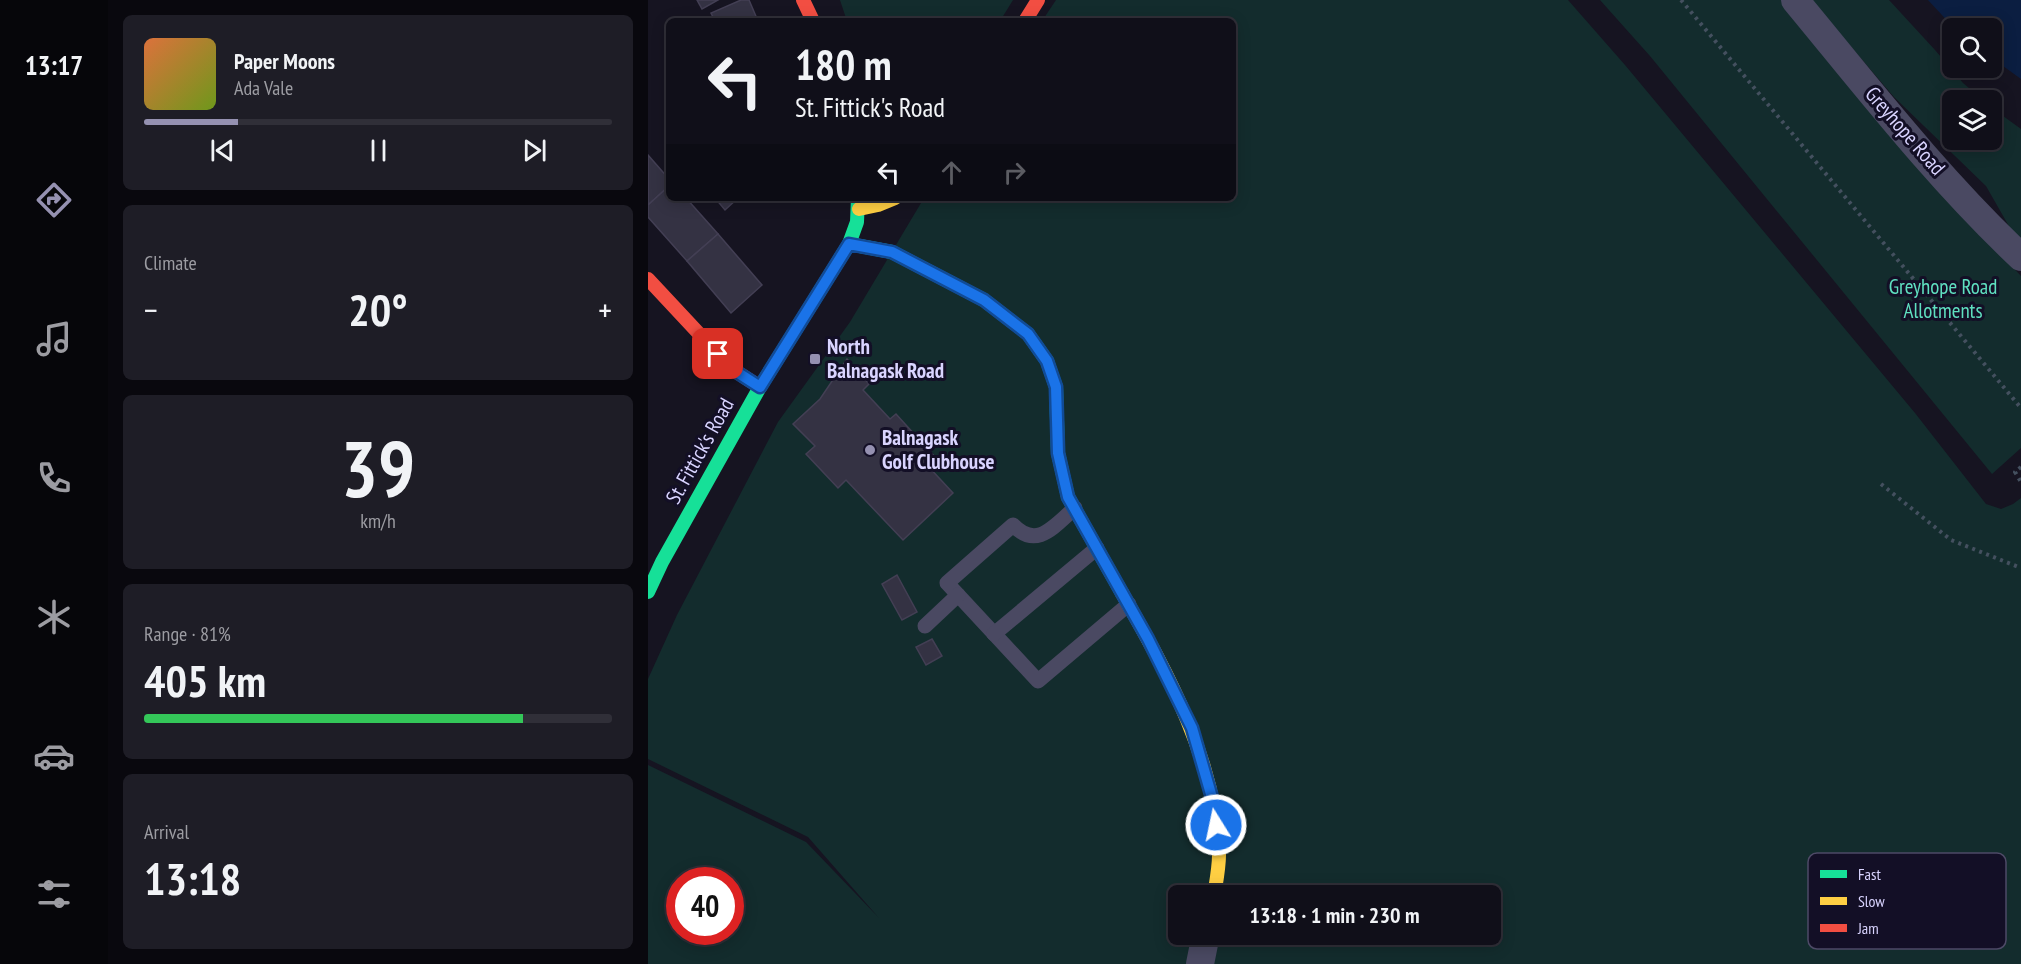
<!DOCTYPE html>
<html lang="en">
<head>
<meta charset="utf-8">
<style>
	:root { --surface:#100f19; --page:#1e1d26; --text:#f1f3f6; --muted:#9c9ca2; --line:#302f38; --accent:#9591b1 }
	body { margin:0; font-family:"PT Sans Narrow",sans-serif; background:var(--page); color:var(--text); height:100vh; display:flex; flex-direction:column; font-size:22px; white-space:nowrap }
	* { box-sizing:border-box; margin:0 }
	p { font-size:20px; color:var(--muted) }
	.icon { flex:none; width:33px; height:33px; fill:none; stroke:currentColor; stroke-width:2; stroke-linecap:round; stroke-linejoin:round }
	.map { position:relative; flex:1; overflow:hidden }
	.details { display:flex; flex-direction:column; gap:15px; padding:15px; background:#09080e; width:540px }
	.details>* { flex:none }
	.hud { position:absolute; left:18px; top:18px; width:570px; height:183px; border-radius:9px; box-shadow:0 3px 15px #0003,0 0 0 2px var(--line); background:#100f19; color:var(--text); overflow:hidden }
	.tools { position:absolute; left:1294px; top:18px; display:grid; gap:12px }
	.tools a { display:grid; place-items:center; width:60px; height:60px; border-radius:9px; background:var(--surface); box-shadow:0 3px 15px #0003,0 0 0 2px var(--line); font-size:30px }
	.speed { position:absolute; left:18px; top:867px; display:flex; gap:12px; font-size:30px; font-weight:700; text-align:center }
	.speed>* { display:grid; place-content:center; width:78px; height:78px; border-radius:50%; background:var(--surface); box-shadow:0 3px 15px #0003,0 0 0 2px var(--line); line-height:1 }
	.speed .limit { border:9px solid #d22; background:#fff; color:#111 }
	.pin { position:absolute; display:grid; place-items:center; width:51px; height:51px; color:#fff; margin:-26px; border-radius:12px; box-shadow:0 3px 9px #0006 }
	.me { position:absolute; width:66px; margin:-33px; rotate:350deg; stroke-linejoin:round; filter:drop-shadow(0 0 4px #0008) }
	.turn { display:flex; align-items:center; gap:21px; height:126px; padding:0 30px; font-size:27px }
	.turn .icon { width:78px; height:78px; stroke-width:2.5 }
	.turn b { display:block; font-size:42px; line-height:51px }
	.lanes { display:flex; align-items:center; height:57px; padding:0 30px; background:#0003; justify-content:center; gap:30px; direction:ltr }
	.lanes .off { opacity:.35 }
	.big { font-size:45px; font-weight:800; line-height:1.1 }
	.details .widget { flex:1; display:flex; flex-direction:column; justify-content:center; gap:9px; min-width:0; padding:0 21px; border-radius:9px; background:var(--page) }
	.details .dial { align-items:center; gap:0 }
	.dial b { font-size:78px; line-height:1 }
	.song { display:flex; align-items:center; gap:18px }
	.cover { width:72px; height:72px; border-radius:9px; background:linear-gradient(135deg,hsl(20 70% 55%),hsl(80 70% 35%)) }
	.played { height:6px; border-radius:3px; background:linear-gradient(90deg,var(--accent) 20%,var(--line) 20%) }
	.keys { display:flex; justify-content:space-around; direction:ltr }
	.heat { display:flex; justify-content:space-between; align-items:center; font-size:33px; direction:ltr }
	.charge { height:9px; border-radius:4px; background:linear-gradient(90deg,#34c759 81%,var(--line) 0) }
	.trip { position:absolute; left:520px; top:885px; width:333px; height:60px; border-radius:9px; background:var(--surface); box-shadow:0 3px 15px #0003,0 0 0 2px var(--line); font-weight:800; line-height:60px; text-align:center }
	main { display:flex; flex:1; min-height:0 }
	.menu { display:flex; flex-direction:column; width:108px; justify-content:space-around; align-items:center; background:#06060a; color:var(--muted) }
	.menu .icon { width:42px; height:42px }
	.menu .current { color:var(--accent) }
	.menu b { font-size:27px; color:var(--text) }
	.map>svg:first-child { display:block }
</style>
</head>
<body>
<main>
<nav class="menu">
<b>13:17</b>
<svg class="icon current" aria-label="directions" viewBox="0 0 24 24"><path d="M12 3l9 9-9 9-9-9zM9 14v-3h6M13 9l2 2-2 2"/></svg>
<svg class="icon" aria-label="music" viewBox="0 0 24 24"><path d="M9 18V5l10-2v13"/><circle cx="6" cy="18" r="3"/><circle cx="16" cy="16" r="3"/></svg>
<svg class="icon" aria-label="phone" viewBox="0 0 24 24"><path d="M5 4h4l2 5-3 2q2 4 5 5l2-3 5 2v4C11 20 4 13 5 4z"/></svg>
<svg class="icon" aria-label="climate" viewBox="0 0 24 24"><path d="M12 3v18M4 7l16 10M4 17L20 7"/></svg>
<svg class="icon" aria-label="car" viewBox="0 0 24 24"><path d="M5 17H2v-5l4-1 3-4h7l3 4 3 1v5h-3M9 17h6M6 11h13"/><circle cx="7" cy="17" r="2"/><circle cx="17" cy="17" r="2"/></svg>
<svg class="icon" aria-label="filters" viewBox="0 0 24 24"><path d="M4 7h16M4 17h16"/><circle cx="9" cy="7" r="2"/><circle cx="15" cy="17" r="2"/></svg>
</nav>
<section class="details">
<div class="widget">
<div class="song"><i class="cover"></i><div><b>Paper Moons</b><p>Ada Vale</p></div></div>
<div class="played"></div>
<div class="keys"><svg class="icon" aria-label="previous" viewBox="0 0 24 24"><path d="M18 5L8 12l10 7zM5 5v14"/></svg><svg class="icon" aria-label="pause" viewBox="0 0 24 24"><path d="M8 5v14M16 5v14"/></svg><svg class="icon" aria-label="next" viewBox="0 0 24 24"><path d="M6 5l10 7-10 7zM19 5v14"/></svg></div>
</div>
<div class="widget"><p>Climate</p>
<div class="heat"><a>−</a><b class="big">20°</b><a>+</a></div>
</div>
<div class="widget dial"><b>39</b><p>km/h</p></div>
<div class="widget"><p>Range · 81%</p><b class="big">405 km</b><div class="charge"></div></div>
<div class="widget"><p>Arrival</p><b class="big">13:18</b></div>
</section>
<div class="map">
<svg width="1373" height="964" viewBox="0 0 1373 964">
	<rect width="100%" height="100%" fill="#161421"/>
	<!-- green -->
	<g fill="#132c2d" fill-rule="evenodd">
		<polygon points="192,0 365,0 352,21 199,21"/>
		<path d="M408,0H920L977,65L1267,413L1338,504L1353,509L1365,504L1373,498V964H0V765L158,842L231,918L160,837L0,759V679L29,615L130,422L202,322L276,198H585V21H394ZM32,880H82V932H32ZM531,896H843V934H531Z"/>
		<polygon points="952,0 1136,0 1281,179 1373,276 1373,448 1344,474 1002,56"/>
		<polygon points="1163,0 1241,0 1287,50 1315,83 1335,100 1305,100 1305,140 1344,140 1344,108 1373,129 1373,239 1362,228 1338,186 1246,97"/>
	</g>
	<!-- water -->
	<polygon fill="#0b1e41" points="1280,0 1373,0 1373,79 1344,58 1344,28 1306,28"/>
	<!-- building -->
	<g fill="#343243" stroke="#433f54" stroke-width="1.5">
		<polygon points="49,0 70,0 54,9"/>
		<polygon points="93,0 101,0 110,21 67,21 63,13"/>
		<polygon points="0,155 21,179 21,186 0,205"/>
		<polygon points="21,186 21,198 38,198 70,234 39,261 0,217 0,205"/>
		<polygon points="67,198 90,198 77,210"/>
		<polygon points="70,234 114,285 83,313 39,261"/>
		<polygon points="199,359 221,384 215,390 242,419 248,414 287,457 279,465 305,493 255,540 198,480 190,488 158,454 167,446 145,424 172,399"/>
		<polygon points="249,575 269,612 254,620 234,584"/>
		<polygon points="284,639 294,656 278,665 268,647"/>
	</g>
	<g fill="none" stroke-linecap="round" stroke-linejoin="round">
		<!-- path -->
		<g stroke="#44505f" stroke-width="4" stroke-dasharray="3 4.5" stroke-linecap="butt">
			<polyline points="1033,0 1373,408"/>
			<polyline points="1373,467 1367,472 1373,482"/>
			<polyline points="1233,484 1303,540 1373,568"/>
		</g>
		<!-- lane -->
		<g stroke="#4a4962" stroke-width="15">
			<path d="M427,508C406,526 389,550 365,525L299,583L390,681L481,604"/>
			<polyline points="277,626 310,595"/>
			<polyline points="346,634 449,548"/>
		</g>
		<!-- street -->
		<g stroke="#4a4962" stroke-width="28">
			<path d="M1147,0C1219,87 1290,179 1373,257"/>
			<polyline points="552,964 558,934"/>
		</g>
		<!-- fast -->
		<g stroke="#16e098" stroke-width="14">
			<polyline points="201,244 244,252 336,300 380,334 399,361 408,387 410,453 420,497 474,593"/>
			<polyline points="0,592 14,562 112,387 201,244 209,222 210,198"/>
		</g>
		<!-- slow -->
		<g stroke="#ffcf43" stroke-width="14">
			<polyline points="211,209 230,205 247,198"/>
			<path d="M474,593C520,674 568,760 571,855C571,868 568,883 566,896"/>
		</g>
		<!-- jam -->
		<g stroke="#f24e42" stroke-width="14">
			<polyline points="155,0 165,21"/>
			<polyline points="377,21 390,0"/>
			<polyline points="0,279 84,369 112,387"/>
		</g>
	</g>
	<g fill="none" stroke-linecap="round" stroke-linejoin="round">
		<defs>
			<polyline id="route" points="70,354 84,369 112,387 201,244 244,252 336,300 380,334 399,361 408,387 410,453 420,497 500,639 544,728 567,808 568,825"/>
		</defs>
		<!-- route casing -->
		<use href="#route" stroke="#114b97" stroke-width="15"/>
		<!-- route -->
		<use href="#route" stroke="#1a73e8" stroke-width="10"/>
	</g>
	<!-- markers -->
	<g fill="#9591b1" stroke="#130f26" stroke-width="2">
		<rect x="161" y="353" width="12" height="12" rx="3"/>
		<circle cx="222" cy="450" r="6"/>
	</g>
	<g text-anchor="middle" stroke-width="6" stroke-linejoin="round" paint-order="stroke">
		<!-- street labels -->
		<g font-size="21" fill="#d9d4ff" stroke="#130f26">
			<text transform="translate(1257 131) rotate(49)" y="7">Greyhope Road</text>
			<text transform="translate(52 451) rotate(-61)" y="7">St. Fittick's Road</text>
		</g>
		<!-- park labels -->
		<g font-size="21" fill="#5fe0c0" stroke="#130f26">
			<text x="1295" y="294">Greyhope Road<tspan x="1295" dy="24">Allotments</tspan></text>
		</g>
		<!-- poi labels -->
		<g font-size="21" font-weight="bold" fill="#d9d4ff" stroke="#130f26" text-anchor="start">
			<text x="179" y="354">North<tspan x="179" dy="24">Balnagask Road</tspan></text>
			<text x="234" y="445">Balnagask<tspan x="234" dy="24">Golf Clubhouse</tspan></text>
		</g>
	</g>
	<!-- legend -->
	<rect x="1160" y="853" width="198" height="96" rx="9" fill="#130f26" stroke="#4e4a67" stroke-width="1.5"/>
	<rect x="1172" y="870" width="27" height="8" fill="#16e098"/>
	<rect x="1172" y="897" width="27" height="8" fill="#ffcf43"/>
	<rect x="1172" y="924" width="27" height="8" fill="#f24e42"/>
	<g font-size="16" fill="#d9d4ff">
		<text x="1210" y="880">Fast</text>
		<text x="1210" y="907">Slow</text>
		<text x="1210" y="934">Jam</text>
	</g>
</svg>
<div class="tools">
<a><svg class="icon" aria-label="search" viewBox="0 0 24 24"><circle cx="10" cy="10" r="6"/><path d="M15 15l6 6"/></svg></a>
<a><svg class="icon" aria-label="layers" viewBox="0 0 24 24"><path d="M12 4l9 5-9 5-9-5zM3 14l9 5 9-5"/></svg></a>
</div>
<div class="speed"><div class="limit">40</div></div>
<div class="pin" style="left:70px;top:354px;background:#d93025"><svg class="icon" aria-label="arrive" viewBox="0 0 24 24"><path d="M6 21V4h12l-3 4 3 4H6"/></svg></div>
<svg class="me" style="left:568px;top:825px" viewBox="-20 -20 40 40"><circle r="17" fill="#1a73e8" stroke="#fff" stroke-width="3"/><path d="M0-11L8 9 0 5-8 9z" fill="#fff"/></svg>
<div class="trip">13:18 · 1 min · 230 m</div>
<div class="hud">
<div class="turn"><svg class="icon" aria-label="left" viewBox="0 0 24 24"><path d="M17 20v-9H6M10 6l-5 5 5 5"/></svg><div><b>180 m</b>St. Fittick's Road</div></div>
<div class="lanes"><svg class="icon" aria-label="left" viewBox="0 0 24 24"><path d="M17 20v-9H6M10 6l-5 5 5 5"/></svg><svg class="icon off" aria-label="ahead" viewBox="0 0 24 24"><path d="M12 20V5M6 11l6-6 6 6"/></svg><svg class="icon off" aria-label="right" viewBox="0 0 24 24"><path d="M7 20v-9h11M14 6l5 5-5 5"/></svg></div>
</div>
</div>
</main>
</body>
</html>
